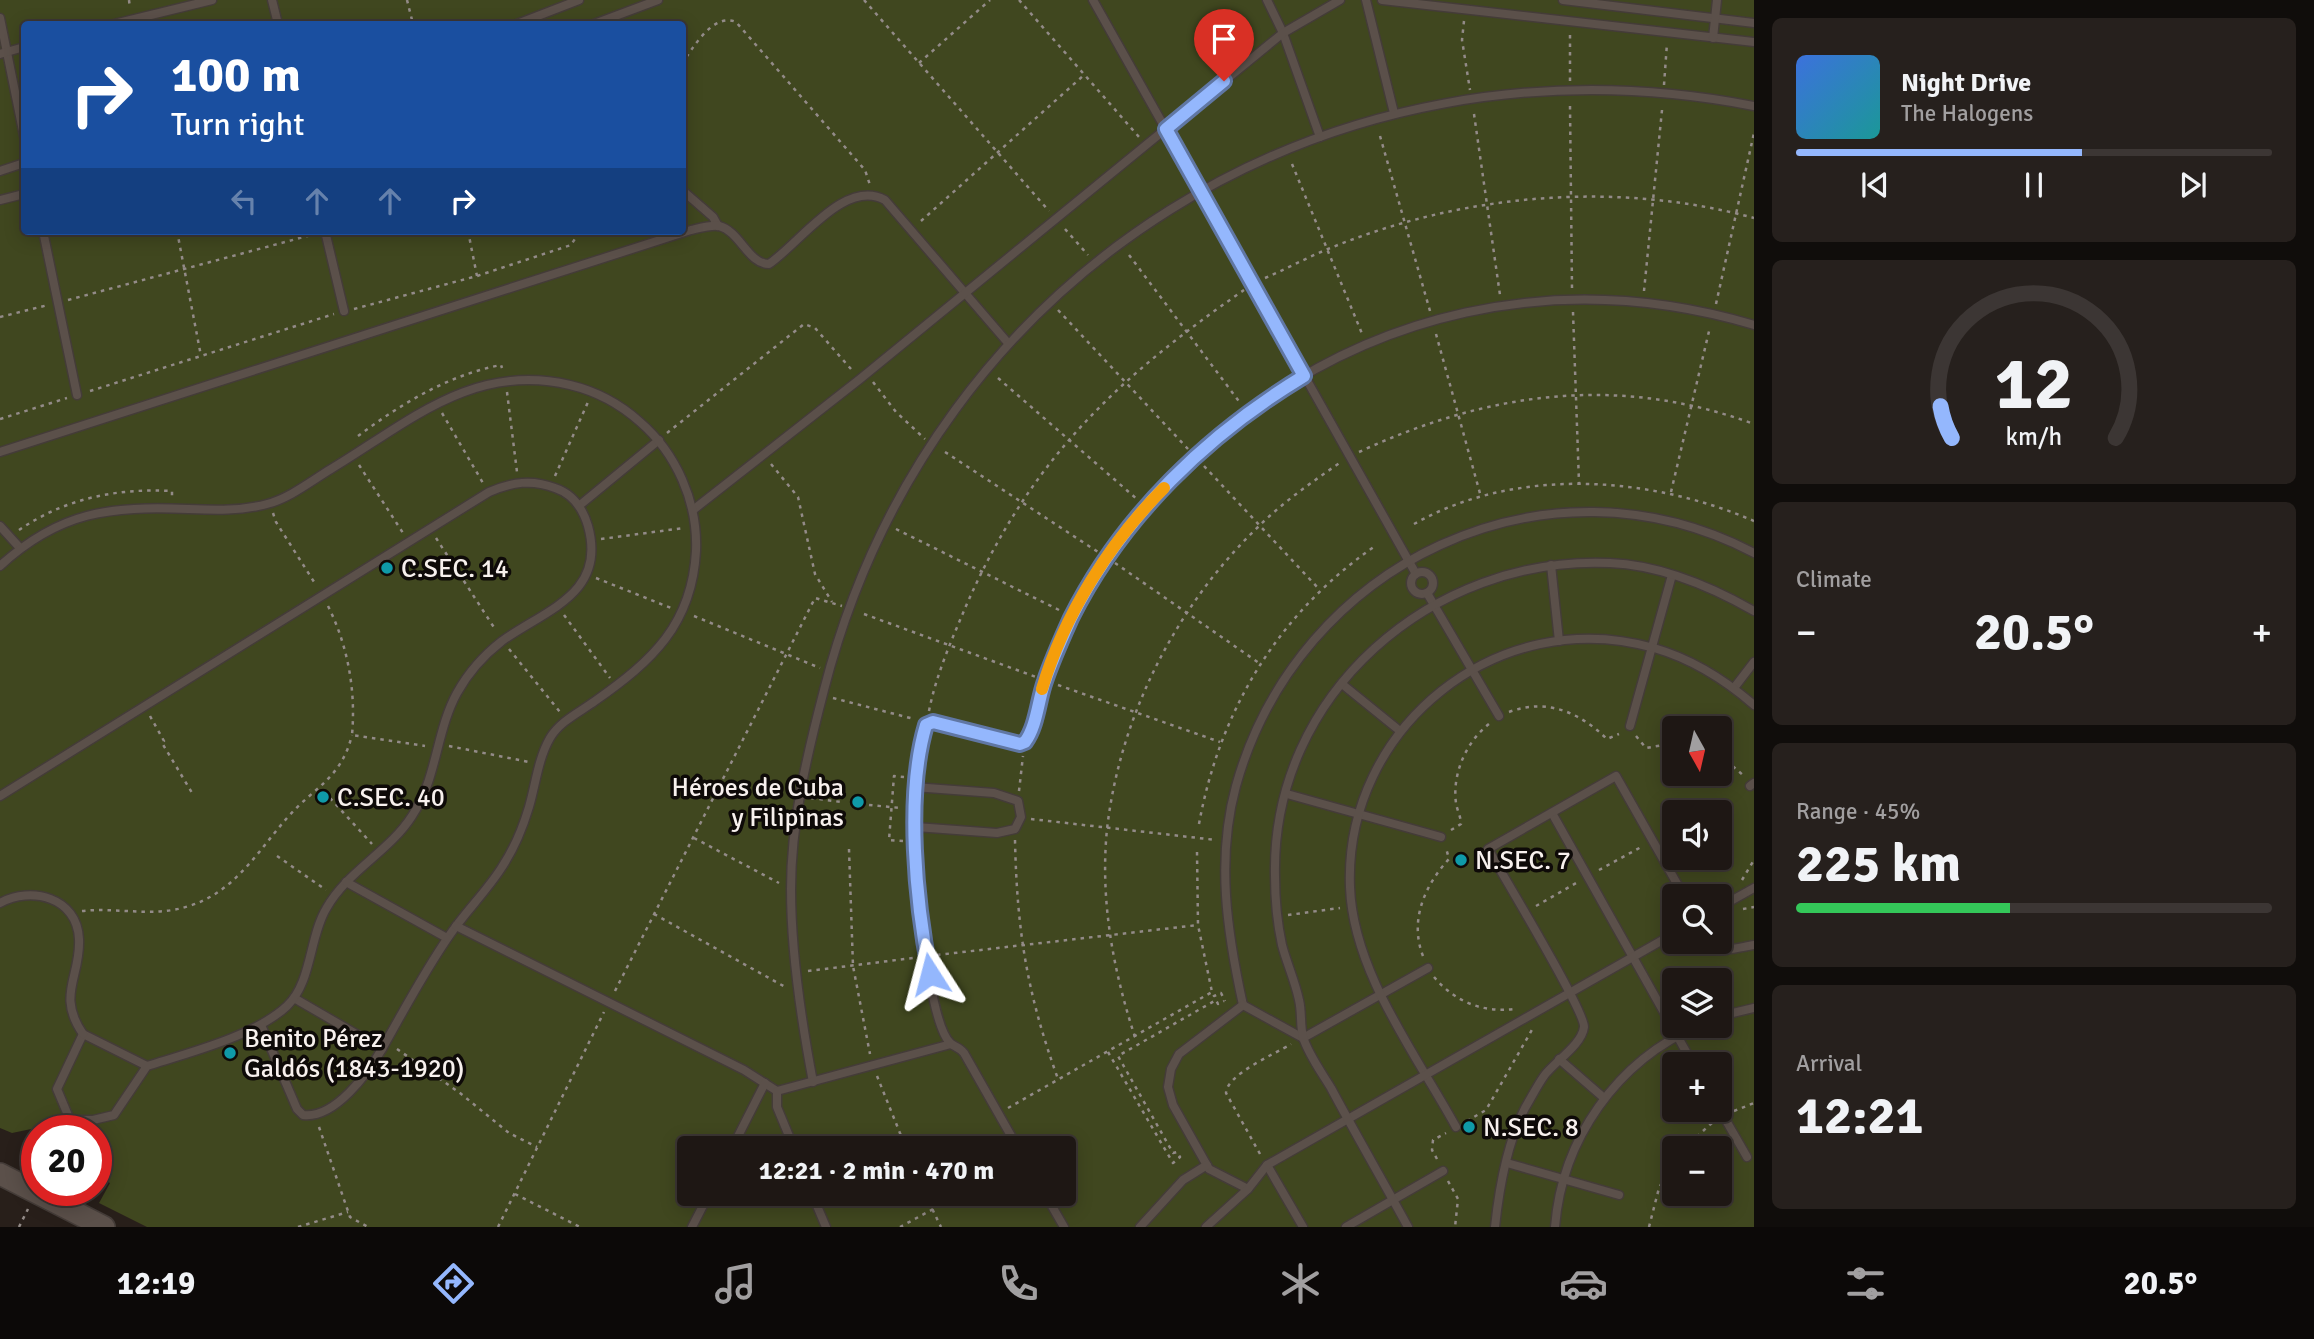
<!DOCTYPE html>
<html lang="en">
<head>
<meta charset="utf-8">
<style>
	:root { --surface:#1e1714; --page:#26201d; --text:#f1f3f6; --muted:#a19fa0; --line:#3c3634; --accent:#94b7fd }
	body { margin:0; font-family:Signika,sans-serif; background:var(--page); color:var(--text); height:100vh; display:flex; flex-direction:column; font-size:26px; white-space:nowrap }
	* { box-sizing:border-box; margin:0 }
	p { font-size:23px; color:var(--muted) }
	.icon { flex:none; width:38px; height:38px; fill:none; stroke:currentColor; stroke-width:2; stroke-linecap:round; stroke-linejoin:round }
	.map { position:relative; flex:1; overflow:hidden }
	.drawer { display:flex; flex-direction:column; gap:18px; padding:18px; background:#100d0b; width:560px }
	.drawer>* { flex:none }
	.banner { position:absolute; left:21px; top:21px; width:665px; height:214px; border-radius:7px; box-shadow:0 4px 18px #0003,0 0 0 2px var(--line); background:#1a4fa0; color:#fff; overflow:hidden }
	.needle { width:46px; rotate:172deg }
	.controls { position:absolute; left:1662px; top:716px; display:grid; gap:14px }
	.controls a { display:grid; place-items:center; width:70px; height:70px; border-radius:7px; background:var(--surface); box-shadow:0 4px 18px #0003,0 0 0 2px var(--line); font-size:35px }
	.speed { position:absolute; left:21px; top:1115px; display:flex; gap:14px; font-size:35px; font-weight:700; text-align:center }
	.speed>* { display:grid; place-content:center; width:91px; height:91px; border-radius:50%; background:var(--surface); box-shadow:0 4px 18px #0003,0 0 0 2px var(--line); line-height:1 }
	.speed .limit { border:10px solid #d22; background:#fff; color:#111 }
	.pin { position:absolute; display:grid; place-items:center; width:60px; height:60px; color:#fff; margin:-72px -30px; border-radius:50% 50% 50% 0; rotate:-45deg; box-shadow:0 0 7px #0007 }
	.pin .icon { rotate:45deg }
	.me { position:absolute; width:77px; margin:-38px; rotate:351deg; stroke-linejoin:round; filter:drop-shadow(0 0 5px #0008) }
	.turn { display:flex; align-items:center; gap:24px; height:147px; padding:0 35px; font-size:32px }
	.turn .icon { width:91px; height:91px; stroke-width:2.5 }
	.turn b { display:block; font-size:49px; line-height:60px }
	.lanes { display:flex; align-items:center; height:66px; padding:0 35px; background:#0003; justify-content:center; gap:35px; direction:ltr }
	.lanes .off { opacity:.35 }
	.big { font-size:52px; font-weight:700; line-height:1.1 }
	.drawer .tile { flex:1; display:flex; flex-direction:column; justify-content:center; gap:10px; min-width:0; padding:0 24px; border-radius:10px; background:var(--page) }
	.drawer .dial { align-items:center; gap:0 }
	.dial svg { height:182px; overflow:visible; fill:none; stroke:var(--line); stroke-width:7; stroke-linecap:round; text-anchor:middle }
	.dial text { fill:var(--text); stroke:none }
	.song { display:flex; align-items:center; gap:21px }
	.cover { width:84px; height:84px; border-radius:10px; background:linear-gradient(135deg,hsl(220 70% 55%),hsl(180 70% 35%)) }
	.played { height:7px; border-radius:4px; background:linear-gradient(90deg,var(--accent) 60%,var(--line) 60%) }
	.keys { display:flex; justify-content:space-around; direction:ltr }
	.heat { display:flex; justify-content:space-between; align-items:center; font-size:38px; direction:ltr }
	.charge { height:10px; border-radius:5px; background:linear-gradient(90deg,#34c759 45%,var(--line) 0) }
	.trip { position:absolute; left:677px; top:1136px; width:399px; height:70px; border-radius:7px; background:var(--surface); box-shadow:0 4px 18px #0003,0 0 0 2px var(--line); font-weight:700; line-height:70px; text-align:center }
	.tab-bar { display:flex; height:112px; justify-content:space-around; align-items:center; background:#0c0908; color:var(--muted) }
	.tab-bar .icon { width:49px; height:49px }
	.tab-bar .current { color:var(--accent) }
	.tab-bar b { font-size:32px; color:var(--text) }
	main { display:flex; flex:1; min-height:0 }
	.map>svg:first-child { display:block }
</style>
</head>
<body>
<main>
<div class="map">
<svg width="1754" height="1227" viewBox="0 0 1754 1227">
	<rect width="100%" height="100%" fill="#281f1a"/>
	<!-- green -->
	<path fill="#40471f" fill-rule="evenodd" d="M0,0H1754V1227H147L99,1203L110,1183L99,1177L96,1130L41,1127L12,1133L0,1128ZM24,24H682V231H24ZM1675,728H1720V774H1675ZM1675,812H1720V858H1675ZM1675,896H1720V942H1675ZM1675,980H1720V1026H1675ZM1675,1064H1720V1110H1675ZM690,1148H1064V1194H690ZM1675,1148H1720V1194H1675Z"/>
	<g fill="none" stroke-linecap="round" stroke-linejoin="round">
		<defs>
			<g id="service">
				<polyline points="272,0 278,24"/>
				<polyline points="1093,0 1416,574"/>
				<polyline points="1267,0 1283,33 1320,137"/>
				<polyline points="1366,0 1394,113"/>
				<polyline points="1382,0 1754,42"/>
				<polyline points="1563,0 1754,23"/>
				<polyline points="0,18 24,136"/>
				<polyline points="114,24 212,0"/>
				<polyline points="517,24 579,0"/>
				<polyline points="594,24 658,0"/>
				<polyline points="1713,38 1717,0"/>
				<polyline points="0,54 24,47"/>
				<polyline points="0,171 24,163"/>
				<polyline points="682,190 713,217 718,226"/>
				<polyline points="0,200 24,194"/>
				<polyline points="43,231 77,395"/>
				<polyline points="325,231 344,311"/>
				<path d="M0,452L691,230C700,228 710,225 719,226C740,231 748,264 769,264C801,242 845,178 885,200L1008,343"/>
				<polyline points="580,505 659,440"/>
				<polyline points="693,510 860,379 1283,33 1340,0"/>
				<polyline points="0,526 20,548"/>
				<polyline points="1551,565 1559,641"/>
				<path d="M0,566C60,511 110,506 188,509C215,510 241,511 267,504C290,498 311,481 331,469C409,422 473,362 570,385C595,391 620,404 640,422C676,453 698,502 696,551C692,625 652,661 595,701C580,712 560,721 550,738C538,759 536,783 529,807C523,827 514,849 502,867C487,891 465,912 449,936C424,972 404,1010 382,1049L294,998"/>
				<circle cx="1422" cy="583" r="11"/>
				<polyline points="1427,593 1499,716"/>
				<polyline points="1342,684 1400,731"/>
				<polyline points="1734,688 1754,662"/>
				<polyline points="1630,726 1672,575"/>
				<polyline points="1750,786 1754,783"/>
				<polyline points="914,787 994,793 1018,801 1021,817 1015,829 997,833 916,827"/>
				<polyline points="1287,794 1441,837"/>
				<path d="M0,796L489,492C512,482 532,479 555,488C573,494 583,509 588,526C607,594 545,610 502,641C484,655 468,673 457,693C436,731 437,779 412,816C389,852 347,871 326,909C309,938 312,982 287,1006C255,1036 188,1053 147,1066L83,1034L57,1089L70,1120H93L114,1115L147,1066"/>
				<polyline points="1552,813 1693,1064"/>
				<polyline points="346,882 447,938"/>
				<path d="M0,903C31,886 77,897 79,939C81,977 56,995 83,1034"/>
				<polyline points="1720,907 1754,888"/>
				<polyline points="456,926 744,1070 777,1091"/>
				<path d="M1710,942C1720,955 1739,947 1754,945"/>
				<path d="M1243,1005C1227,932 1216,859 1236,786C1298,563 1546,444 1754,553"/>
				<polyline points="1243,1005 1179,1054 1171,1069 1168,1087 1173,1105 1209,1169 1248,1189"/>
				<polyline points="1243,1005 1303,1038"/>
				<polyline points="1720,1016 1754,1008"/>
				<path d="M261,1025L297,1109L303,1115C335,1119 368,1073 382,1049"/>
				<polyline points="1303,1038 1428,968"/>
				<polyline points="1559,1059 1604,1098"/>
				<path d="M813,1082C801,1019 791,954 791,889C791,822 807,755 824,690C931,271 1330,23 1754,106"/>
				<polyline points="1720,1110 1747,1157"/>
				<path d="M1456,1127C1416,1054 1353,972 1350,887C1344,728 1498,603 1654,648C1692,659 1724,679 1754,705"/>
				<polyline points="732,1148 765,1083"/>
				<polyline points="794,1148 777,1107 777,1091 951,1044"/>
				<path d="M1018,1148L964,1053C960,1048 956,1047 951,1044C924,1019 913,830 914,789C915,768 920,744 926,725L933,722L1020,744L1025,742C1037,726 1038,700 1045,682C1059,639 1081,596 1106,558C1134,516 1171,478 1209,444C1363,310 1558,267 1754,325"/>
				<polyline points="1507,1163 1619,1195"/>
				<polyline points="1267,1165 1303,1227"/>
				<polyline points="812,1194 826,1227"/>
				<polyline points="1045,1194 1064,1227"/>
				<polyline points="692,1227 709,1194"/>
				<polyline points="1140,1227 1183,1180 1207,1165"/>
				<polyline points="1206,1227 1248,1189 1267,1165 1675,933"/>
				<polyline points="1346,1227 1443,1171"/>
				<path d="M1408,1227C1383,1181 1356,1135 1331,1088C1322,1073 1308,1054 1303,1037C1300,1025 1302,1012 1299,1000C1295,981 1287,964 1282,945C1277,922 1275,899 1275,876C1271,694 1433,555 1610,563C1661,565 1710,586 1754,611"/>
				<path d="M1495,1227C1499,1189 1507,1143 1525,1108C1531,1098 1537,1086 1544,1076C1554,1062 1582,1045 1584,1027C1585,1011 1501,872 1488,849L1616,776L1684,896"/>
				<path d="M1555,1227C1562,1139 1617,1061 1698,1026"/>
			</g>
			<polyline id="tertiary" points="0,1174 104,1227"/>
		</defs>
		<!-- service casing -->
		<use href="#service" stroke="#443c38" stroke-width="11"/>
		<!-- tertiary casing -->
		<use href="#tertiary" stroke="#443c38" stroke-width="24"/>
		<!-- path -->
		<g stroke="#938b88" stroke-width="2.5" stroke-dasharray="3.5 5" stroke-linecap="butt">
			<polyline points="129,0 130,8"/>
			<polyline points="407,0 413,24"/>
			<polyline points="864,0 1049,211"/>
			<polyline points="1019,0 1139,137"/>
			<polyline points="1464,21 1462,40 1470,90"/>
			<polyline points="919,63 990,0"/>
			<path d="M682,64C692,49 713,12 736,22L865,170L870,185"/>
			<polyline points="1570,81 1570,32"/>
			<polyline points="1664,85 1667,43"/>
			<polyline points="1570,106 1572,288"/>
			<polyline points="1474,114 1500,295"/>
			<polyline points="1380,136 1430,311"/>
			<polyline points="1292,164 1363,336"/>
			<polyline points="921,221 1084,75"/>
			<polyline points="1065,229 1088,255"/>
			<polyline points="177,231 201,356"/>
			<polyline points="468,231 477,276"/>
			<polyline points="1129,255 1241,404"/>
			<path d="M1265,278C1286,269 1306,258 1328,249C1461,194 1615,180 1754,218"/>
			<polyline points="1644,291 1662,110"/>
			<polyline points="68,300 315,234"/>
			<polyline points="1716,304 1754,133"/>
			<polyline points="354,309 477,276 571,245 580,231"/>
			<polyline points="1058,310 1188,449"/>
			<polyline points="1573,312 1579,483"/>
			<polyline points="0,317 48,305"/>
			<polyline points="1436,334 1481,497"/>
			<polyline points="998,378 1138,500"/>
			<polyline points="873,382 896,412 925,439"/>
			<polyline points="90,391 334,314"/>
			<polyline points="507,392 517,472"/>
			<polyline points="442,413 483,483"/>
			<polyline points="0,419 67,398"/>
			<polyline points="667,433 804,324 815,328 851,369"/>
			<path d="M358,436C401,404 448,375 501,365L502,368"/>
			<polyline points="945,452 1098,552"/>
			<path d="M1359,452C1488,392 1618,374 1754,424"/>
			<polyline points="771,464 798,497 815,574 832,602"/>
			<polyline points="359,465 403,533"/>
			<polyline points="1204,466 1319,589"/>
			<polyline points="555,476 588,402"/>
			<polyline points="1671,492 1710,327"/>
			<polyline points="273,513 276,522 316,585"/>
			<path d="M1414,524C1516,466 1650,476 1754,521"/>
			<polyline points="896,529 1063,612"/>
			<path d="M19,530C66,498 117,488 172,491V498"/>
			<polyline points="436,538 495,629"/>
			<polyline points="601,539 684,528"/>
			<polyline points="1115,563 1259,663"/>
			<polyline points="596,578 671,608"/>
			<path d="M328,606C348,646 356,691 352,735L425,746"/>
			<polyline points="864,614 1036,677"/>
			<polyline points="564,615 610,678"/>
			<polyline points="694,616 820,668"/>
			<polyline points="509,649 560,712"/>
			<polyline points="1058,685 1220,742"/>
			<polyline points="833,698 914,719"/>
			<path d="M929,711C936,675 952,639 966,606C1030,460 1116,379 1244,290"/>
			<path d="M1509,712C1547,698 1579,712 1607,739L1619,734"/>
			<polyline points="150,716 164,741 162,743 194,796"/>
			<polyline points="1636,736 1646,748 1675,743"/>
			<polyline points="449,746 529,762"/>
			<polyline points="1720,755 1744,776"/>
			<polyline points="1019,791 1023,756"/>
			<polyline points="330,798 372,844"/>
			<polyline points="811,798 841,802"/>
			<polyline points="869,805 901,808"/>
			<polyline points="1031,819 1216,840"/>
			<path d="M1199,824C1220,709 1279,613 1375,546"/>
			<path d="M1451,830L1461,824C1461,817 1457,810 1456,803C1452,774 1466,742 1489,724"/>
			<polyline points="694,838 779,883"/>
			<path d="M1015,840C1017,932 1027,993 1058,1079"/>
			<polyline points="903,841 889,840 894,776 904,777"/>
			<polyline points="849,849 853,966 870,1054"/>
			<polyline points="1197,852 1198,925 1212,992"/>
			<polyline points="277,856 326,890"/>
			<polyline points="1599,870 1643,846"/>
			<polyline points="1742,880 1754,860"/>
			<polyline points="1536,906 1578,882"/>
			<polyline points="1743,909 1754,907"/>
			<path d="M82,911C119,907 153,918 189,906C235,892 258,851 287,818C315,786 341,779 352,735"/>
			<polyline points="654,914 787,988"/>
			<polyline points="1288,915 1340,908"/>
			<polyline points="937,955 1198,925"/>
			<path d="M1423,956C1409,920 1425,885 1449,859L1446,848"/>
			<polyline points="808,971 913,958"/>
			<path d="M1434,977C1455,1002 1483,1013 1515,1009"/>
			<polyline points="615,991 815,598 842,606"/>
			<path d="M1135,1037C1113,970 1100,900 1107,829C1120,716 1176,606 1258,527C1283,502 1312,482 1341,462"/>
			<polyline points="397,1049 460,1093 509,1133 537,1147"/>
			<polyline points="1108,1052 1173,1163 1180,1157 1177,1152 1173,1153 1118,1056 1216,1000 1218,1004 1224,1001"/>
			<polyline points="877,1076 906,1148"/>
			<polyline points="1008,1108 1212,992 1214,996 1221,993 1225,1001"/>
			<polyline points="1734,1111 1754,1103"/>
			<polyline points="1467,1121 1486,1110 1533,1028"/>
			<polyline points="319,1127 350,1217 368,1227"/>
			<polyline points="1684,1148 1713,1122"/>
			<path d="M1260,1154L1226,1093C1227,1074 1275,1054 1291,1044"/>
			<polyline points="1437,1159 1432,1150 1433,1140 1446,1133"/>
			<polyline points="1448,1181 1458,1199 1455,1227"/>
			<polyline points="515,1194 580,1227"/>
			<polyline points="925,1194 941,1227"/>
			<polyline points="19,1227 28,1209"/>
			<polyline points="298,1227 348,1212"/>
			<polyline points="498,1227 604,1012"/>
			<polyline points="900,1227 961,1194"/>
			<polyline points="1649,1227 1659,1188 1675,1159"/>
		</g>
		<!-- service -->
		<use href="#service" stroke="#5b504a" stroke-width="8"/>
		<!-- tertiary -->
		<use href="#tertiary" stroke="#5b504a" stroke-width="21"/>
	</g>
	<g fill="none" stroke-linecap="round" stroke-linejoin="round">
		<defs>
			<path id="route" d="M930,974C916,903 905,795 926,725L933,722L1020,744L1025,742C1037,726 1038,700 1045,681C1052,660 1062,638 1071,618C1122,516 1208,434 1304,376L1166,129L1224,81"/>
		</defs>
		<!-- route casing -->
		<use href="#route" stroke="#6077a4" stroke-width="18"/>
		<!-- route -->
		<use href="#route" stroke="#94b7fd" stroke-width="12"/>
		<!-- slow -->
		<path stroke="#f59e0b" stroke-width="12" d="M1042,689C1064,615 1110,542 1164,488"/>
	</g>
	<!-- markers -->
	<g fill="#0f9aa8" stroke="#0e0a08" stroke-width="2.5">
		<circle cx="387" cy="568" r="7"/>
		<circle cx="323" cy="797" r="7"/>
		<circle cx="858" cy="802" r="7"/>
		<circle cx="1461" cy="860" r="7"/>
		<circle cx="230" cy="1053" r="7"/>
		<circle cx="1469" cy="1127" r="7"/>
	</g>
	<g text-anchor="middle" stroke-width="7" stroke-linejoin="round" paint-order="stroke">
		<!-- poi labels -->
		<g font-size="26" fill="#f7f0ed" stroke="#0e0a08" text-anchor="start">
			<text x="401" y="577">C.SEC. 14</text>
			<text x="844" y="796" text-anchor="end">Héroes de Cuba<tspan x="844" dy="30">y Filipinas</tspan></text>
			<text x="337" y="806">C.SEC. 40</text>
			<text x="1475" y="869">N.SEC. 7</text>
			<text x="244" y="1047">Benito Pérez<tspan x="244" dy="30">Galdós (1843-1920)</tspan></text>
			<text x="1483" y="1136">N.SEC. 8</text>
		</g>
	</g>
</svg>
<div class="controls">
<a><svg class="needle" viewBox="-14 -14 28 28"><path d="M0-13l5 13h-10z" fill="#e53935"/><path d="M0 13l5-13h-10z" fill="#a19fa0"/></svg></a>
<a><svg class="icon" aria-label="sound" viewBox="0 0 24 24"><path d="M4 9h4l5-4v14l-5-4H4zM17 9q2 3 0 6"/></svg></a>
<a><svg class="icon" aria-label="search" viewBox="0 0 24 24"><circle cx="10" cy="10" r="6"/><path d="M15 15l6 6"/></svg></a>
<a><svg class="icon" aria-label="layers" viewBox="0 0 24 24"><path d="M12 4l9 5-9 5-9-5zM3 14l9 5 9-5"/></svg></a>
<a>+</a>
<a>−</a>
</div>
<div class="speed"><div class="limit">20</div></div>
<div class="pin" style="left:1224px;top:81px;background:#d93025"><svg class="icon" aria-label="arrive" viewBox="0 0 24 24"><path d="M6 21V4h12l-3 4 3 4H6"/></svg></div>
<svg class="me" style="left:930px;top:974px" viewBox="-20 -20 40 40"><path d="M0-17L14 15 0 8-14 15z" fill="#94b7fd" stroke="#fff" stroke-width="4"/></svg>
<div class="trip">12:21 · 2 min · 470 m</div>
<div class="banner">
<div class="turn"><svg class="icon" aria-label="right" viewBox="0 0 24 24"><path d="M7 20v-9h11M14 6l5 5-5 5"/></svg><div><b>100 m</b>Turn right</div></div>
<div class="lanes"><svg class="icon off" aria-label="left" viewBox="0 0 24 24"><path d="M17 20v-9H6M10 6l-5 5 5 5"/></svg><svg class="icon off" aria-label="ahead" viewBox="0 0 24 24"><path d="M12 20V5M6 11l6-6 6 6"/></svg><svg class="icon off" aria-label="ahead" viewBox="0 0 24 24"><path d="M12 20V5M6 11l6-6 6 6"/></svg><svg class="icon" aria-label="right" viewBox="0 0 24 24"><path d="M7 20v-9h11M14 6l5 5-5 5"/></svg></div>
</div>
</div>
<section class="drawer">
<div class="tile">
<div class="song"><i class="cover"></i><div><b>Night Drive</b><p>The Halogens</p></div></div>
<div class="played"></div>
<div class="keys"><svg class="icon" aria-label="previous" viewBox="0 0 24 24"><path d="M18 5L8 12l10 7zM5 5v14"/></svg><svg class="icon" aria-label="pause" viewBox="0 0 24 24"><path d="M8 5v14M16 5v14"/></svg><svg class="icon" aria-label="next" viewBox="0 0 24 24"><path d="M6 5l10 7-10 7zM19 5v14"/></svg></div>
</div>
<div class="tile dial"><svg viewBox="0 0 100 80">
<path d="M14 69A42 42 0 1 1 86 69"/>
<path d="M14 69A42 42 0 0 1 9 55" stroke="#94b7fd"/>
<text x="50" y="56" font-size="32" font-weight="700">12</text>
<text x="50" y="72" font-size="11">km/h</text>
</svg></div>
<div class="tile"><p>Climate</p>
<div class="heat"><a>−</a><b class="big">20.5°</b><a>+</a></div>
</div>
<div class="tile"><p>Range · 45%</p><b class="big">225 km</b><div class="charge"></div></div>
<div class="tile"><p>Arrival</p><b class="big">12:21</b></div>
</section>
</main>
<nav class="tab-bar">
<b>12:19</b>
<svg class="icon current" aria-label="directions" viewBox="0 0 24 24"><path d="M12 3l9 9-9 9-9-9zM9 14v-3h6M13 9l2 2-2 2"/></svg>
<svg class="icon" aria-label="music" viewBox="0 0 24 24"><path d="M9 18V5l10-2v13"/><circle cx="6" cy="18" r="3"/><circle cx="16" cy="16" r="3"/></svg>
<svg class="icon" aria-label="phone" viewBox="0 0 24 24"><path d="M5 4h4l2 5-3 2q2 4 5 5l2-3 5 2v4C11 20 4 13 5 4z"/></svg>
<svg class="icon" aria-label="climate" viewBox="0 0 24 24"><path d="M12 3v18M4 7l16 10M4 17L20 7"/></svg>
<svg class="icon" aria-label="car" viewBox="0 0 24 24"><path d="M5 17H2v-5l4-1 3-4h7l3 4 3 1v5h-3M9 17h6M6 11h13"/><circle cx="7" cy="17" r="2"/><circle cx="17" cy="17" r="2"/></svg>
<svg class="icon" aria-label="filters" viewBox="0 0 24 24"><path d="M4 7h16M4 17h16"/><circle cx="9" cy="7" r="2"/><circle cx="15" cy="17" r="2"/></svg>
<b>20.5°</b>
</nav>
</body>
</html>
